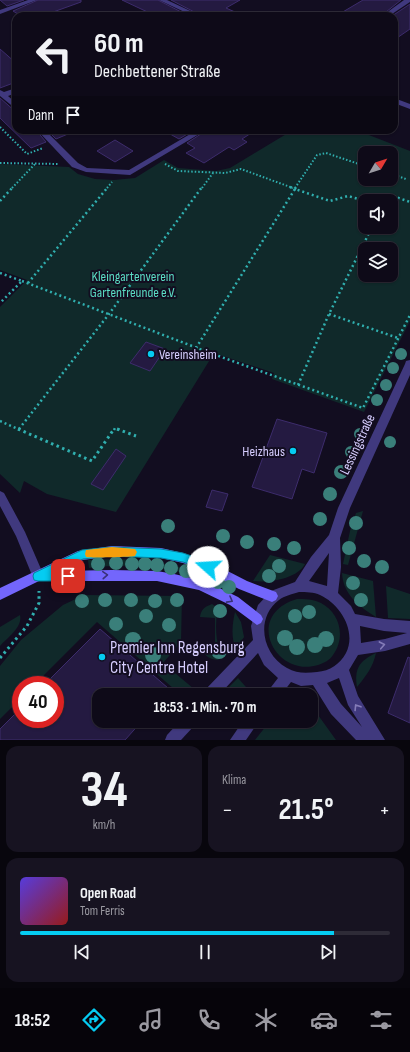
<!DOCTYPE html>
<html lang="de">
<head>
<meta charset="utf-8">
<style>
	:root { --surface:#0e0a18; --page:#171321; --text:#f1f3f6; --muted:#9b9aa2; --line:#2e2b37; --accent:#05ccf2 }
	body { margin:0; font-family:"Sofia Sans Condensed",sans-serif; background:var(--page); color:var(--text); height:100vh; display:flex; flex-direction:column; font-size:15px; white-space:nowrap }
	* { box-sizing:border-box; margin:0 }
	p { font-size:13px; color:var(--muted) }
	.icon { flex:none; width:22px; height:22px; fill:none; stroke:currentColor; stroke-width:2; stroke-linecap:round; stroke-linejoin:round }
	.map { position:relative; height:740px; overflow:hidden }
	.details { display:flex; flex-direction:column; gap:6px; padding:6px; background:#08060d; flex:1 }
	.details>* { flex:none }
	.banner { position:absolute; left:12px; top:12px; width:386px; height:122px; border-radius:12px; box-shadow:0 1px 3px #0004,0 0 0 1px var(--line); background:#0e0a18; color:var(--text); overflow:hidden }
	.needle { width:26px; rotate:51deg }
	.controls { position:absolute; left:358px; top:146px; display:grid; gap:8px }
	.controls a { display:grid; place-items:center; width:40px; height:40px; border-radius:8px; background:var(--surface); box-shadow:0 1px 3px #0004,0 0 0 1px var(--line); font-size:20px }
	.speed { position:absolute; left:12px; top:676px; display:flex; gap:8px; font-size:20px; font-weight:700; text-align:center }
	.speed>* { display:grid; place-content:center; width:52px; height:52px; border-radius:50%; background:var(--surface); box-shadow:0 1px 3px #0004,0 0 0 1px var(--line); line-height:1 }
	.speed .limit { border:6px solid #d22; background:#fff; color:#111 }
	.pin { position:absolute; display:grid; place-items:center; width:34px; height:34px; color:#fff; margin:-17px; border-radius:8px; box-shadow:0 2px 6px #0006 }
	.me { position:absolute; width:44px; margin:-22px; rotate:289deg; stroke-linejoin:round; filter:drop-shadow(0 0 3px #0008) }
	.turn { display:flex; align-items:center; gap:14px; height:84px; padding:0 16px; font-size:18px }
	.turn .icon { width:52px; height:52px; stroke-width:2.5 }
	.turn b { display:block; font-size:28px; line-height:34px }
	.then { display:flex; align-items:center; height:38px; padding:0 16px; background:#0003; gap:8px; font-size:15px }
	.big { font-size:30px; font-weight:700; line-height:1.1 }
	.details .widget { flex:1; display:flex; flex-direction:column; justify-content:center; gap:6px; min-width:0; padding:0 14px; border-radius:12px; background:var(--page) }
	.details .dial { align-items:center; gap:0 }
	.dial b { font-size:52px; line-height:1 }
	.song { display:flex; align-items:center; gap:12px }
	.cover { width:48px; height:48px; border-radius:6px; background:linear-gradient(135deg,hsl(250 70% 55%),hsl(0 70% 35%)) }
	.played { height:4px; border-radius:2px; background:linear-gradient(90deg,var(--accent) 85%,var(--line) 85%) }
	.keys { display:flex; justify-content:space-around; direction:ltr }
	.heat { display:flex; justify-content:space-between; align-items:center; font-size:22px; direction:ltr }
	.details .tiles { flex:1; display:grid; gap:6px; grid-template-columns:1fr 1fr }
	.widget:last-child { grid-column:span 2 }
	.trip { position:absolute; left:92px; top:688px; width:226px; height:40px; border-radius:12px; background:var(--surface); box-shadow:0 1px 3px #0004,0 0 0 1px var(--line); font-weight:700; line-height:40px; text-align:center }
	.dock { display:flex; height:64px; justify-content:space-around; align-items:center; background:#06040a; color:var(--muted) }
	.dock .icon { width:28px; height:28px }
	.dock .active { color:var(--accent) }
	.dock b { font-size:18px; color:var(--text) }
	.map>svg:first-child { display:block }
</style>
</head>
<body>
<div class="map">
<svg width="410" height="740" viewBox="0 0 410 740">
	<rect width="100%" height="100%" fill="#120d20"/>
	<!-- green -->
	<g fill="#10292a" fill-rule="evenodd">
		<path d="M293,130H356L410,151V321L364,412L272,379L274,373L214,353L116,512L47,494L24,481L20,493L0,474V307L27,280L0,270V164L69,167L78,174L95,179L114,180L135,178L164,160L178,168L216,171L230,168ZM365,153H391V179H365ZM365,201H391V227H365ZM365,249H391V275H365Z"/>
		<polygon points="363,511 348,565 343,564 350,531 356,513"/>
		<path d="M270,555L305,564C297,579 269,583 253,581Z"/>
		<path d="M88,560C140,557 187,563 233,587L230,591C186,568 138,562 89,568Z"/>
		<path d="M342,573L373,581L376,617C359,607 343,594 342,573Z"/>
		<polygon points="386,586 410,594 410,619 388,618"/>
		<polygon points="84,595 182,596 181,642 163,663 194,689 189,695 181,695 97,622 34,685 21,685 21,698 0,719 0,666 21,640 63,605"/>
		<path d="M297,599C305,599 313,599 321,603C340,613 346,637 333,655C330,660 324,663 318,665C275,678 243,615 297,599Z"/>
		<path d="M212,604L218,608C215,622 215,643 222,656L218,660C208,659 204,655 201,647H215V618L200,617C201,610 204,607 212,604Z"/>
		<path d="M235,612L241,622L244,637L236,650C231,638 232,625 235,612Z"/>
		<path d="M20,615C23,627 7,638 0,646V627Z"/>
		<path d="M376,653C373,667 366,676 357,687C354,669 359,661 376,653Z"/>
		<polygon points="238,678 253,695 231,695 227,689"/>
		<polygon points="311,715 318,715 336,740 255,740 270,721 311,721"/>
	</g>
	<!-- building -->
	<g fill="#241a41" stroke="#3d2c6c">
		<polygon points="0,0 24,0 7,6"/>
		<polygon points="38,0 81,0 81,2 42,16 21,16 13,11"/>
		<polygon points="122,0 158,0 189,16 156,16"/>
		<polygon points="171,0 240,0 226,8 244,16 202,16"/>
		<polygon points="363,0 401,0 381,16 336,16"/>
		<polygon points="410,4 410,29 394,40 394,16 392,16"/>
		<polygon points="0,49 16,63 16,82 0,88"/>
		<polygon points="0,98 16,112 16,130 36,130 46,142 31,148 0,118"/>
		<polygon points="47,130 75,130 75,131 56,139"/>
		<polygon points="163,130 194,130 179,139"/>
		<polygon points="207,130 256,130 242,139 247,142 234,150 229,147 204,163 186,153 195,148 187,143"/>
		<polygon points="115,140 133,151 115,162 97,151"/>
		<polygon points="146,342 165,349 150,371 130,363"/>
		<polygon points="277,419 327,433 314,473 302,469 292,499 252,487"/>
		<polygon points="116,449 126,456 103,490 91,484"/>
		<polygon points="212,490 228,494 222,511 206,507"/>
		<polygon points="100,629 176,695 99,695 99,721 142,721 125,740 0,740 0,729 21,708 21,719 55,719 55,685 44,685"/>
		<polygon points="408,657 410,658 410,723 388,713"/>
	</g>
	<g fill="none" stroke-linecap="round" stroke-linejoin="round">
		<!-- path-far2 -->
		<g stroke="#30afaf" stroke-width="2" stroke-dasharray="1.5 2" stroke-linecap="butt">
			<polyline points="0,127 27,154 43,148"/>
			<polyline points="0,163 59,164"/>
			<polyline points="165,164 178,171 225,173 241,169 293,188"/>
			<polyline points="391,174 406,179"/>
			<polyline points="12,188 35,164"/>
			<polyline points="107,188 112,182"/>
			<polyline points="202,188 213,173"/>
			<polyline points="295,188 317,155 326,153 365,166"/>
		</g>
		<!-- path-far1 -->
		<g stroke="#30afaf" stroke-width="2.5" stroke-dasharray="2 3" stroke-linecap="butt">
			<polyline points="290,187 295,189 296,187"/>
			<polyline points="0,201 13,187"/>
			<polyline points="385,201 387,198 393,196 410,202"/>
			<polyline points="0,273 22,281 0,303"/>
			<polyline points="22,281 213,354 363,408 410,315"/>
			<polyline points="28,283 108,187"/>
			<polyline points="329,314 398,338"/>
			<polyline points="196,348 295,189 330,201 348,196 365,201"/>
			<polyline points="298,385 329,314 372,227"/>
			<polyline points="0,421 20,430"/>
			<polyline points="19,429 109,314 202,187"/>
			<polyline points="114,430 115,428 120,430"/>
		</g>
		<!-- path -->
		<g stroke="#30afaf" stroke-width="3" stroke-dasharray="2.5 3.5" stroke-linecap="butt">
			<polyline points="18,429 92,461 114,429"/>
			<polyline points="117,429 136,436"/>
			<polyline points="0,658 27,626 39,603 39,591"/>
		</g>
		<!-- street -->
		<g fill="#40397e" fill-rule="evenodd">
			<polygon points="28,0 37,0 0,14 0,10"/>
			<polygon points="159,0 167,0 201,16 193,16"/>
			<polygon points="404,0 410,0 410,2 389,16 382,16"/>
			<polygon points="16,88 16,93 8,96 16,103 16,109 0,96 0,90 4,92"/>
			<polygon points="394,98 410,104 410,109 394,103"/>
			<polygon points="37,130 45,130 78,163 87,168 129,170 197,130 206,130 130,175 86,172 72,167"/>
			<path d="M410,360V375L350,508L340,538L341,567L338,593L351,606L355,614L384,619L410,621V644L385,651L358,655L349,670L358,696L385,740H356L331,714L313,685L301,686L291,682L281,695H265L278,678L264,665L258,653L219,695H203L205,690L253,640L251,626L258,605L271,591L295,582L311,557L329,535L338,508L405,364L406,361ZM329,553L327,586L309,581ZM299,592C306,592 314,592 320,595C340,604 357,631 346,653C340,664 330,671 317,672C307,673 297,674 287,668C262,654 255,618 279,600C284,596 293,594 299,592ZM360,626L384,631L407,633L385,639L361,643ZM339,678L348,705L362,727L341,704L327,683Z"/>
			<polygon points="0,491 4,493 25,532 44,576 42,580 38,581 34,580 16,536 0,506"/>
			<polygon points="180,721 196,721 194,726 181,740 165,740 167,735"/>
			<polygon points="243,721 259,721 246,740 230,740"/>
		</g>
		<!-- secondary -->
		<polygon fill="#7366fc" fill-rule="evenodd" points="112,546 161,548 183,553 212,563 247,581 276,592 278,596 276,600 272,602 239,589 204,571 183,563 161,558 112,556 83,560 61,571 112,570 157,571 174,574 205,581 238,597 261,615 263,619 261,623 257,625 230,605 199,590 157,581 39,581 0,600 0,588 78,551"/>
	</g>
	<!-- trees -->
	<g fill="#3a7f7a">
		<circle cx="401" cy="354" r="6"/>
		<circle cx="393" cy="368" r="6"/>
		<circle cx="386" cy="385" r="6"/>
		<circle cx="377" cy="400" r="6"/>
		<circle cx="360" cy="434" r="6"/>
		<circle cx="390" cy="442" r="6"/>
		<circle cx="351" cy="452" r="6"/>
		<circle cx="341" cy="472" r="7"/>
		<circle cx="330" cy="494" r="7"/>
		<circle cx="320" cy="519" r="7"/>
		<circle cx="356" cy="523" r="7"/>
		<circle cx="168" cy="526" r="7"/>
		<circle cx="223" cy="536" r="7"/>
		<circle cx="247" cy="542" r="7"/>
		<circle cx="274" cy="544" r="7"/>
		<circle cx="294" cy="548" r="7"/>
		<circle cx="349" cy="548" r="7"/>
		<circle cx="364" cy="561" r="7"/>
		<circle cx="116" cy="563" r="7"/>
		<circle cx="98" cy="564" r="7"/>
		<circle cx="132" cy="564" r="7"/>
		<circle cx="145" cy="564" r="7"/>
		<circle cx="157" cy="565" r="7"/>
		<circle cx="279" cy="566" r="7"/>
		<circle cx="382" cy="567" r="7"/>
		<circle cx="171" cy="568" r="7"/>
		<circle cx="186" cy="571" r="7"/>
		<circle cx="203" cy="576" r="7"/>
		<circle cx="269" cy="576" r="7"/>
		<circle cx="218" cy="582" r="7"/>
		<circle cx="353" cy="583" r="7"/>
		<circle cx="229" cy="587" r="7"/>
		<circle cx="105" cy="600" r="7"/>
		<circle cx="131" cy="600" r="7"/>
		<circle cx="177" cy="600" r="7"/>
		<circle cx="361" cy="600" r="7"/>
		<circle cx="82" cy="601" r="7"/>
		<circle cx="155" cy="601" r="7"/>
		<circle cx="220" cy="611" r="7"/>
		<circle cx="309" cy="612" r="7"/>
		<circle cx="146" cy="616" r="7"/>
		<circle cx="295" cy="616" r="7"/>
		<circle cx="116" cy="624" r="7"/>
		<circle cx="169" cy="625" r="7"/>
		<circle cx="285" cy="638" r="8"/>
		<circle cx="326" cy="639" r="8"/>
		<circle cx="133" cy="640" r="8"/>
		<circle cx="315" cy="645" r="8"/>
		<circle cx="297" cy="647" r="8"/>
		<circle cx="219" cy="651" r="8"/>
		<circle cx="153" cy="655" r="8"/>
	</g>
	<!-- one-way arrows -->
	<defs><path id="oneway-chevron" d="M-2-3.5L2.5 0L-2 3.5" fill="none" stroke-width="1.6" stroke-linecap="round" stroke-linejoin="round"/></defs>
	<g stroke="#393178">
		<use href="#oneway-chevron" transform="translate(105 575) rotate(-4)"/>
		<use href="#oneway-chevron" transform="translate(230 600) rotate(29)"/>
	</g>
	<g stroke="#847cb8">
		<use href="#oneway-chevron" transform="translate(382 645) rotate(-11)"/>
		<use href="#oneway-chevron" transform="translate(357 707) rotate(-122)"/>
	</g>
	<!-- route -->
	<polygon fill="#05ccf2" stroke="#03859d" points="112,547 161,549 183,553 212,563 214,567 212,570 208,571 183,562 161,558 112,556 83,559 59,571 72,573 74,576 72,580 68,581 38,581 34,580 33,576 34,573 82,550"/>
	<!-- slow -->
	<path fill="#f59e0b" d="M112,547L135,549L137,552L135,556C132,557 89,558 86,557L85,554L86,550Z"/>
	<!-- markers -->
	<g fill="#05ccf2" stroke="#120d20" stroke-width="1.5">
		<circle cx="151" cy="354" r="4"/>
		<circle cx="293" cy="451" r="4"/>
		<circle cx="102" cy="657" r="4"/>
	</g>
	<g text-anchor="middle" stroke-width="4" stroke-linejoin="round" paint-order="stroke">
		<!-- park labels -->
		<g font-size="14" fill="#5bdcc4" stroke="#120d20">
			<text x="133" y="281">Kleingartenverein<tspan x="133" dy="16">Gartenfreunde e.V.</tspan></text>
		</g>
		<!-- poi labels -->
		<g font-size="14" fill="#d6cdfe" stroke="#120d20" text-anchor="start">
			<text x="159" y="359">Vereinsheim</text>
			<text x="285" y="456" text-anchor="end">Heizhaus</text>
		</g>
		<!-- street labels -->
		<g font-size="14" fill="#d6cdfe" stroke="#120d20">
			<text transform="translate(357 444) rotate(-65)" y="5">Lessingstraße</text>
		</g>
		<!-- near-poi labels -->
		<g font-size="17" fill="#d6cdfe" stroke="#120d20" text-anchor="start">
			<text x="110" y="653">Premier Inn Regensburg<tspan x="110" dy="20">City Centre Hotel</tspan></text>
		</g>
	</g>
</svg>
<div class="controls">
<a><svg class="needle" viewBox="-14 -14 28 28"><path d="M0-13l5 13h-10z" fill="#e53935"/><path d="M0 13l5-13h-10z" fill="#9b9aa2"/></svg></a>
<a><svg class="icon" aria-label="sound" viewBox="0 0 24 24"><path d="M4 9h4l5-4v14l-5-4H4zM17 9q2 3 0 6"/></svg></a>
<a><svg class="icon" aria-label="layers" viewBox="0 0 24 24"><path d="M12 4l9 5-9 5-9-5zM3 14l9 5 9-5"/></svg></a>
</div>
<div class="speed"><div class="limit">40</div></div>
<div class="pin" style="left:68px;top:576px;background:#d93025"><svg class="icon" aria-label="arrive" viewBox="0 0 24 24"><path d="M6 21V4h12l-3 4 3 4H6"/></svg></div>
<svg class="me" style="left:208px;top:567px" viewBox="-20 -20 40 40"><circle r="19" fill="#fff"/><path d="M0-13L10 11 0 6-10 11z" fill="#05ccf2"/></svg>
<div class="trip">18:53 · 1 Min. · 70 m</div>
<div class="banner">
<div class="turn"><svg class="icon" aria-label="left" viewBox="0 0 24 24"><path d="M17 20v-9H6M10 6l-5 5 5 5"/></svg><div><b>60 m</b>Dechbettener Straße</div></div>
<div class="then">Dann<svg class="icon" aria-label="arrive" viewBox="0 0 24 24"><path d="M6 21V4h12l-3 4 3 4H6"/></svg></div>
</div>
</div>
<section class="details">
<div class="tiles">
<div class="widget dial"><b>34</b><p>km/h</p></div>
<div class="widget"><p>Klima</p>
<div class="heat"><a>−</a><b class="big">21.5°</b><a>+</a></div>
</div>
<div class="widget">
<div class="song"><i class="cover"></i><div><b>Open Road</b><p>Tom Ferris</p></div></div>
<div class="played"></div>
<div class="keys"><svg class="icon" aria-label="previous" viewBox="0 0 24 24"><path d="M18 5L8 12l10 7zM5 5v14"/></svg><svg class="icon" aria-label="pause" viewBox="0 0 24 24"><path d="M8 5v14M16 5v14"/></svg><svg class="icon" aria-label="next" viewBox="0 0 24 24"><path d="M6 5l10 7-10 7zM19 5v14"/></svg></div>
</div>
</div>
</section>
<nav class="dock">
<b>18:52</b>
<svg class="icon active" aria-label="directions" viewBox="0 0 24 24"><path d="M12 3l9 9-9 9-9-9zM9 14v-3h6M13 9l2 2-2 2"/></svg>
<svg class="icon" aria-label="music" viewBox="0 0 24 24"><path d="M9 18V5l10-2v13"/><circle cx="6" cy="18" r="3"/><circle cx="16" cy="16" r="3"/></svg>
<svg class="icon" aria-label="phone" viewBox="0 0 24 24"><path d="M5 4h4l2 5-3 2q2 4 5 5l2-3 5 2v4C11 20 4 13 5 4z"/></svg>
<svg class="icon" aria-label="climate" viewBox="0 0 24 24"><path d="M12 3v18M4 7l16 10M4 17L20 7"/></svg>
<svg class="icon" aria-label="car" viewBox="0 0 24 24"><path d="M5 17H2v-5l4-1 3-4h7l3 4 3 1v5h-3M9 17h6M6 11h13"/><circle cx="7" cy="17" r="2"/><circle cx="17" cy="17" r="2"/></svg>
<svg class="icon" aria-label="filters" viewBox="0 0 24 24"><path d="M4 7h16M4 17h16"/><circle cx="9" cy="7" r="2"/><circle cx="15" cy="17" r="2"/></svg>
</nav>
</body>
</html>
